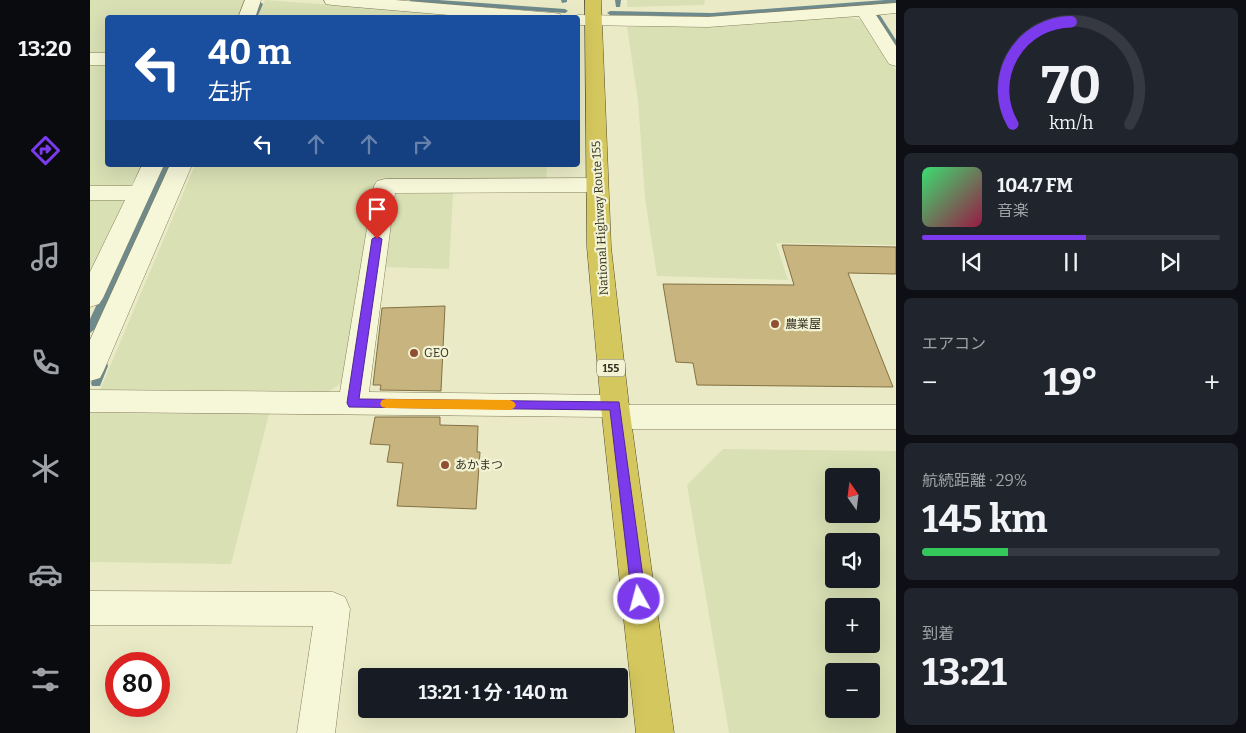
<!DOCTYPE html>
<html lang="ja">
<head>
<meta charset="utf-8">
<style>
	:root { --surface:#171b24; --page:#20242c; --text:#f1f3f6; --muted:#9ea1a6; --line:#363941; --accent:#7c3aed }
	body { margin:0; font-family:Bitter,"Noto Sans JP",serif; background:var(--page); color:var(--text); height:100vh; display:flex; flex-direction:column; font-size:19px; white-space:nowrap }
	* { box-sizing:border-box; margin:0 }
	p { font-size:16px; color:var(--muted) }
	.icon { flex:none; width:28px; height:28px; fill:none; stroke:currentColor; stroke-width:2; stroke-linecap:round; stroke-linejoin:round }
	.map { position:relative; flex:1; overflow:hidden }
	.details { display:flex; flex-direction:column; gap:8px; padding:8px; background:#0d0f14; width:350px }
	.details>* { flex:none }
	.guide { position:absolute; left:15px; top:15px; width:475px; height:152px; border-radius:5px; box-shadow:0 5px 20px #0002; background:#1a4fa0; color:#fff; overflow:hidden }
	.needle { width:32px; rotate:346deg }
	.controls { position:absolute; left:735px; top:468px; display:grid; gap:10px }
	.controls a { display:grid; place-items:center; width:55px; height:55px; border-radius:5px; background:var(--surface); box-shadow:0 5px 20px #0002; font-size:25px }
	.speed { position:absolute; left:15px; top:652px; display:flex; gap:10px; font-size:25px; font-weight:700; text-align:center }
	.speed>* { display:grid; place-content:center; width:65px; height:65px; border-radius:50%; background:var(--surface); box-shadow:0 5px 20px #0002; line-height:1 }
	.speed .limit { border:8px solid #d22; background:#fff; color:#111 }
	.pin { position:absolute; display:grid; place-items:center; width:42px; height:42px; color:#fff; margin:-51px -21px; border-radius:50% 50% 50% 0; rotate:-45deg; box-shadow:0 0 5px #0007 }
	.pin .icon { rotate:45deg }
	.me { position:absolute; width:55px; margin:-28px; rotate:353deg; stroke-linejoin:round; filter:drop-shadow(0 0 4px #0008) }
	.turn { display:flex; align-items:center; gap:18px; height:105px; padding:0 20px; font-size:22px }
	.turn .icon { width:65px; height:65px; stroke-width:2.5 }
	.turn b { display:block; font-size:35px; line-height:42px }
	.lanes { display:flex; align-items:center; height:48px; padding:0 20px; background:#0003; justify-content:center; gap:25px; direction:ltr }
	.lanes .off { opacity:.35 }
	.big { font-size:38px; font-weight:700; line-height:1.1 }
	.details .tile { flex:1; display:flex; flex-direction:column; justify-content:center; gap:8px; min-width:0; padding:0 18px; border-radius:8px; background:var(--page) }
	.details .dial { align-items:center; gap:0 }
	.dial svg { height:130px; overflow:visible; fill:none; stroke:var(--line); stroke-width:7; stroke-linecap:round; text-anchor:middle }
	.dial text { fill:var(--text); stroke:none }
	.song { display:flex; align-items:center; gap:15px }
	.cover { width:60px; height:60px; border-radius:8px; background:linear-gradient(135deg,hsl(140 70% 55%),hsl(340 70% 35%)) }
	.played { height:5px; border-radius:2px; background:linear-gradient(90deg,var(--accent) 55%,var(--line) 55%) }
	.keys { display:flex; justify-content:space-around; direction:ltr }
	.heat { display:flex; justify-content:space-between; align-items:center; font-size:28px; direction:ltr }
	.charge { height:8px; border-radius:4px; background:linear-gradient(90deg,#34c759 29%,var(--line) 0) }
	.trip { position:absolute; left:268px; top:668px; width:270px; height:50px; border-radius:5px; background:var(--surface); box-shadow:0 5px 20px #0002; font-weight:700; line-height:50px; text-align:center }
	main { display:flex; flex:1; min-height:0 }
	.dock { display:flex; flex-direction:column; width:90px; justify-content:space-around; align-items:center; background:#090b0e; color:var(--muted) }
	.dock .icon { width:35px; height:35px }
	.dock .on { color:var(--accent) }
	.dock b { font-size:22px; color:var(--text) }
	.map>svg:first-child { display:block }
</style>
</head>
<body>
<main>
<nav class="dock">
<b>13:20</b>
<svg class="icon on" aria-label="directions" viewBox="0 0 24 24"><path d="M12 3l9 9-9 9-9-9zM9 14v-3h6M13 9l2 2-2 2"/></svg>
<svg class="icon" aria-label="music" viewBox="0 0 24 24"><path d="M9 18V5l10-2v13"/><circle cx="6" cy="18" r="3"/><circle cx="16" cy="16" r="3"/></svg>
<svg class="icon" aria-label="phone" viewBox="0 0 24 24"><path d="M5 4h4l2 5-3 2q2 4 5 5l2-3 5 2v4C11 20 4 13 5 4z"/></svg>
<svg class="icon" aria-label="climate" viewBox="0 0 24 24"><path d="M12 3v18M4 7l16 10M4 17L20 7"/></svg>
<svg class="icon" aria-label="car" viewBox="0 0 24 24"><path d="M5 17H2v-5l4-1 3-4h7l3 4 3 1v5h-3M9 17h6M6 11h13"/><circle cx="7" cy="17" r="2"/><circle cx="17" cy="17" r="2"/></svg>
<svg class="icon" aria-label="filters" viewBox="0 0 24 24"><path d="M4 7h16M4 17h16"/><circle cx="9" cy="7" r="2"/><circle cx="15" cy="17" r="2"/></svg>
</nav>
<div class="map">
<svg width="806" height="733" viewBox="0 0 806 733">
	<rect width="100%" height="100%" fill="#eaebc6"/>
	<!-- farmland -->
	<g fill="#d9e0b4" fill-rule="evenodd">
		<polygon points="0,0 154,0 155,5 150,17 18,18 17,55 0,55"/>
		<polygon points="175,0 406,17 167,18"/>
		<polygon points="537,0 615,0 614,5 537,7"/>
		<polygon points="755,16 775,21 806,70 806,245 686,243 698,280 567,276 555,198 548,100 537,27 620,26"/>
		<polygon points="0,63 17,63 18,165 54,165 45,183 37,187 0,186"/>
		<polygon points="105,165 457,165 456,180 286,180 253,382 238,392 10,390"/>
		<polygon points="363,193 359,269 294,267 302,196 310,194"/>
		<polygon points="0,199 32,200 36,203 0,278"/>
		<polygon points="0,413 179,414 141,564 0,562"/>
		<path d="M633,449L806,451V733H639L597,485ZM744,476H781V514H744ZM744,541H781V579H744ZM744,606H781V644H744ZM744,671H781V709H744Z"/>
	</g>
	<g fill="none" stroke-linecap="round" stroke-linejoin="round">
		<!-- stream -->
		<g fill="#6e8a8d" fill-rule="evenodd">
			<polygon points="319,0 348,0 475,9 478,11 475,13 322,2"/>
			<polygon points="471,0 477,0 477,2 472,3"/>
			<polygon points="525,0 531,0 530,7 526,7"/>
			<polygon points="795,0 806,0 806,3 622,17 520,15 517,13 520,11 622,13"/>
			<polygon points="170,2 173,4 167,18 161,18 167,4"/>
			<polygon points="786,15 790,15 806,40 806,47 803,45 785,16"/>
			<polygon points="72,165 80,165 5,329 0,333 0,319"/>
			<polygon points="13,362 17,363 18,366 10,386 2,386 1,383 9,363"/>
		</g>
	</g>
	<!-- building -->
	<g fill="#c7b47e" stroke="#837144">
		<polygon points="692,245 806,247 806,274 758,273 803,387 607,385 603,363 586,362 573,284 704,285"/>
		<polygon points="355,306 351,391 290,390 291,385 283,385 292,308"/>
		<polygon points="285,417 350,417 350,425 388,426 387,452 390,452 386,509 307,506 313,463 297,462 300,445 280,444"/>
	</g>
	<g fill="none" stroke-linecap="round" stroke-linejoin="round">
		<defs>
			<g id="minor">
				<polygon points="155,0 171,0 165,18 148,18"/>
				<polygon points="234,0 305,0 464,13 470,14 472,18 394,18 242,5 236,4"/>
				<polygon points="806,3 806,13 786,15 806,46 806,66 799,64 769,16 618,27 488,25 488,18 481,18 488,15 618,17"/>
				<rect x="0" y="53" width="18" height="12"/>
				<polygon points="52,165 74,165 13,298 9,304 0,307 0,272 35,200 0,200 0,186 42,186"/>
				<polygon points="80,165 102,165 14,370 10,378 0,381 0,340"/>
				<polygon points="507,178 515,180 518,185 515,190 507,192 305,193 279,392 525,395 535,398 539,405 806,405 806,429 527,429 517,425 513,417 0,412 0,390 250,392 284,186 287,181 295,179"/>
				<polygon points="0,591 243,592 255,597 260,609 245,733 207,733 223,626 0,625"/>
			</g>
			<polygon id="highway" points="495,0 511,0 521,247 539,406 584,733 546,733 511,406 497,247"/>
		</defs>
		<!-- minor casing -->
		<use href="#minor" stroke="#857f5d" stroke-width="1"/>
		<!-- highway casing -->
		<use href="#highway" stroke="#534c31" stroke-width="1"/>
		<!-- minor -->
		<use href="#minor" fill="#f6f6d9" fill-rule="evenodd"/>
		<!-- highway -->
		<use href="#highway" fill="#d4c75d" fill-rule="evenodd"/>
	</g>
	<!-- route -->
	<polygon fill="#7c3aed" stroke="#51269a" points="287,236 292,239 269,399 529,402 556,599 554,604 549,606 544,604 542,599 520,410 259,407 257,403 282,239"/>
	<!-- slow -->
	<polygon fill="#f59e0b" points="296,399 420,400 424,402 426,405 424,408 420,410 296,408 292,407 290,404 292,400"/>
	<!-- markers -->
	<g fill="#904f31" stroke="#f2f3d5" stroke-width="2">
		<circle cx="685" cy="324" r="5"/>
		<circle cx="324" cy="353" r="5"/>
		<circle cx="355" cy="465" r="5"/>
	</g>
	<g text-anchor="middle" stroke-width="4.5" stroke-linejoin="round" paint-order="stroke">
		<!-- shield labels -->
		<rect fill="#f2f3d5" stroke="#6e6c56" stroke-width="1" x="507" y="359.5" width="28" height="17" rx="4"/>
		<g font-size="11" font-weight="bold" fill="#363220">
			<text x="521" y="372">155</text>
		</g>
		<!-- street labels -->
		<g font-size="12" fill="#363220" stroke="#f2f3d5">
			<text transform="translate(510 218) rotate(-93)" y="4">National Highway Route 155</text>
		</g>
		<!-- poi labels -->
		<g font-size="12" fill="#363220" stroke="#f2f3d5" text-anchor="start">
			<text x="695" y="328">農業屋</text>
			<text x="334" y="357">GEO</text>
			<text x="365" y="469">あかまつ</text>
		</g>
	</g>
</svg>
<div class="controls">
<a><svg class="needle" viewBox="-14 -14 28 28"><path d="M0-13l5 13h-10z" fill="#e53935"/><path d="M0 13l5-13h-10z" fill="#9ea1a6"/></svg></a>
<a><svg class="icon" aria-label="sound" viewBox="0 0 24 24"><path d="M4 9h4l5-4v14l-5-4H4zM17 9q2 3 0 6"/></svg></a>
<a>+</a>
<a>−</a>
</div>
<div class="speed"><div class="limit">80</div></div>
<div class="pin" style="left:287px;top:239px;background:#d93025"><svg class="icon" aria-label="arrive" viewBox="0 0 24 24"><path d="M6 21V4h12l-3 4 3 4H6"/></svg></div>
<svg class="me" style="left:549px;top:599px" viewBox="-20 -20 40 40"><circle r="17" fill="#7c3aed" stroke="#fff" stroke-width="3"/><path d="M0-11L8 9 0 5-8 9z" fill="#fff"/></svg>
<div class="trip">13:21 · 1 分 · 140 m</div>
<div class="guide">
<div class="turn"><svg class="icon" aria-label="left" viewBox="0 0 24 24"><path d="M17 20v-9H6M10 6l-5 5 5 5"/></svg><div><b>40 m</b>左折</div></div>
<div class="lanes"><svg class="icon" aria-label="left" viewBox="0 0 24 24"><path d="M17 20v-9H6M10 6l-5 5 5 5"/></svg><svg class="icon off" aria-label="ahead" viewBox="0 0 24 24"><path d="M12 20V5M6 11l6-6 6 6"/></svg><svg class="icon off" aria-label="ahead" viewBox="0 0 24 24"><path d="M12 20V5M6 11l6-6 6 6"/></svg><svg class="icon off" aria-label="right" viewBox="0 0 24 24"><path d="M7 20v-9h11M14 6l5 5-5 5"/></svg></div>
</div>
</div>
<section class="details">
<div class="tile dial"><svg viewBox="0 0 100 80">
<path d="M14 69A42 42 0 1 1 86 69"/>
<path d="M14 69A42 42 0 0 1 50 6" stroke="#7c3aed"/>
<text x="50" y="56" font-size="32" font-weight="700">70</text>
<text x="50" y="72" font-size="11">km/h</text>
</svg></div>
<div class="tile">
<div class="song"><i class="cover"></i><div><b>104.7 FM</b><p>音楽</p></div></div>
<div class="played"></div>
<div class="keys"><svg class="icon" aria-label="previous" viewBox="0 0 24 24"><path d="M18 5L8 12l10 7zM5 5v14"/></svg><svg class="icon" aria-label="pause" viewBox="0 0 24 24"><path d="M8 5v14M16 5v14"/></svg><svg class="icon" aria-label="next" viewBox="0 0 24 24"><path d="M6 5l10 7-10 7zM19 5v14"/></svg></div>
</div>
<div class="tile"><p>エアコン</p>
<div class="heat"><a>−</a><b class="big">19°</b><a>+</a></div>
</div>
<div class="tile"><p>航続距離 · 29%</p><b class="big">145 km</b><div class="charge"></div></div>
<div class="tile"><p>到着</p><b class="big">13:21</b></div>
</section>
</main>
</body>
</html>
